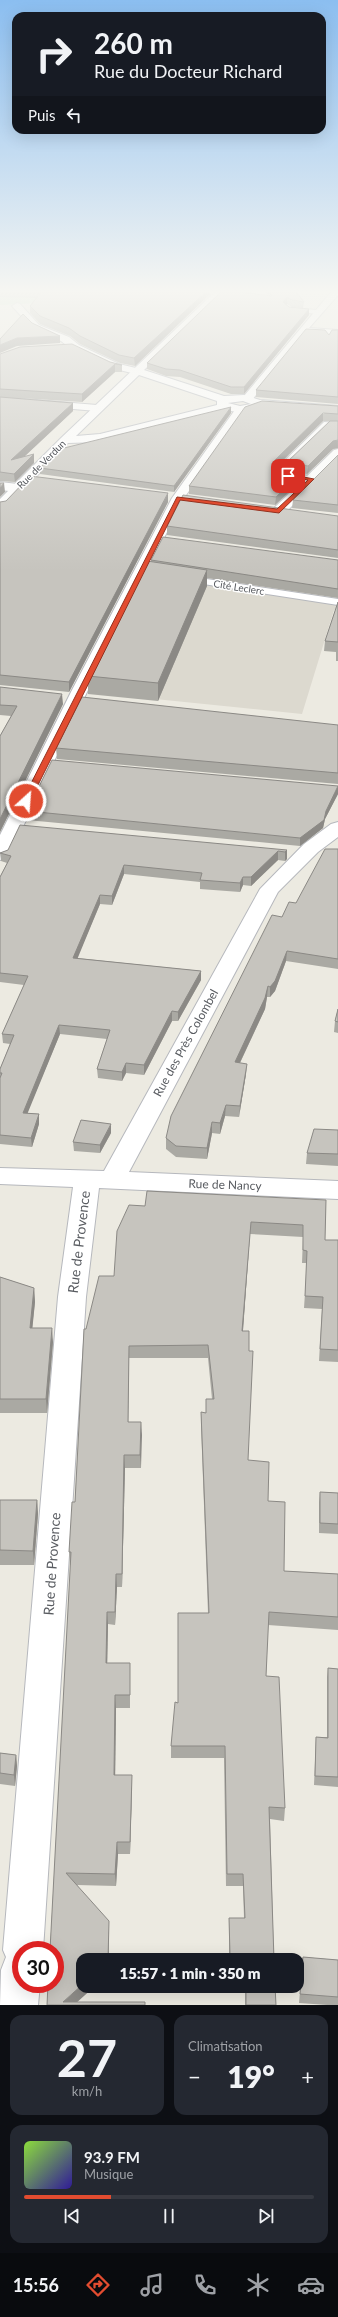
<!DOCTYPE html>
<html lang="fr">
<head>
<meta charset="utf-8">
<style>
	:root { --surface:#171b24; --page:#242831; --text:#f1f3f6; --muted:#9ea1a6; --line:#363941; --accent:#e24c30 }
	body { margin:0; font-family:Lato,sans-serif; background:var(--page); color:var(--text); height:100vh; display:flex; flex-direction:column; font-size:15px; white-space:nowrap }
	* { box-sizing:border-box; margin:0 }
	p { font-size:13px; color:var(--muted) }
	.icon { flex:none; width:22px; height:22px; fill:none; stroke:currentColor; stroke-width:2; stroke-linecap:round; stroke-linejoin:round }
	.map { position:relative; height:2005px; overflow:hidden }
	.details { display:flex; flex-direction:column; gap:10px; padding:10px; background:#0d0f14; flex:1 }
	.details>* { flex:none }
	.top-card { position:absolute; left:12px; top:12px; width:314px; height:122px; border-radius:12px; box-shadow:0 4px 16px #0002; background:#171b24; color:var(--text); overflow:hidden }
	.speed { position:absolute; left:12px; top:1941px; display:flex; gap:8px; font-size:20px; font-weight:700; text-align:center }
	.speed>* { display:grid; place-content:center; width:52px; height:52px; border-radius:50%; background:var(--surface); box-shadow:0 4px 16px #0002; line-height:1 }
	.speed .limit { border:6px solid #d22; background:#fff; color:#111 }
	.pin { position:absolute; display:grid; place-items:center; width:34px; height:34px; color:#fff; margin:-17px; border-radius:8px; box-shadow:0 2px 6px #0006 }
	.me { position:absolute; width:44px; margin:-22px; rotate:26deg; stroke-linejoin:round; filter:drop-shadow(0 0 3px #0008) }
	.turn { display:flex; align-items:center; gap:14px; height:84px; padding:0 16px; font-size:18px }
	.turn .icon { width:52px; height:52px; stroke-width:2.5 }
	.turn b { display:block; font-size:28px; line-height:34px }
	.then { display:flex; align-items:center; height:38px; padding:0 16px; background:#0003; gap:8px; font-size:15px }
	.big { font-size:30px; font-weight:800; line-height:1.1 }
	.details .widget { flex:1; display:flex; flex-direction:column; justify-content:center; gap:6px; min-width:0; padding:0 14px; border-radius:12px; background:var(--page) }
	.details .dial { align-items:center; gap:0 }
	.dial b { font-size:52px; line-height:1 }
	.song { display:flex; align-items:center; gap:12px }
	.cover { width:48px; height:48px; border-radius:6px; background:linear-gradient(135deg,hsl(90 70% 55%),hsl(250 70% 35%)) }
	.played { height:4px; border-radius:2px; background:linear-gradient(90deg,var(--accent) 30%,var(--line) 30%) }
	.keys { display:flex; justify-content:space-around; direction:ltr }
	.heat { display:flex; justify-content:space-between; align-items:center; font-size:22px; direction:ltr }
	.details .tiles { flex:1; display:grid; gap:10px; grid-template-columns:1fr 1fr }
	.widget:last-child { grid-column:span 2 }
	.trip { position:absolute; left:76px; top:1953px; width:228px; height:40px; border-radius:12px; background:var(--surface); box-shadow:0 4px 16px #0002; font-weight:800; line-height:40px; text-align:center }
	.tabs { display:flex; height:64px; justify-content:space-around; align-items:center; background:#090b0e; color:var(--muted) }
	.tabs .icon { width:28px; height:28px }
	.tabs .active { color:var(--accent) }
	.tabs b { font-size:18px; color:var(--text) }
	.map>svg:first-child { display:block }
</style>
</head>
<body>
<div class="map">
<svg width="338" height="2005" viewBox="0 0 338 2005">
	<rect width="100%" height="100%" fill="#eceae1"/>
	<!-- education -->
	<polygon fill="#dcd9cf" points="153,577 338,604 338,610 334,610 302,714 96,693"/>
	<!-- green -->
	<polygon fill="#bde3c0" points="0,291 102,291 51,302 4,305 0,305"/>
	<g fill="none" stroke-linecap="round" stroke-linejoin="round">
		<defs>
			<g id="lane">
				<polygon points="289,308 318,310 321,312 318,314 287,311"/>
				<polygon points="324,422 338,423 338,427 329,427 282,472 315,477 315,481 273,476 273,472"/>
				<polygon points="187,576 338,599 338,605 184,581 182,579"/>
			</g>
			<g id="street">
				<polygon points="332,291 338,291 338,295 309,328 338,330 338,336 305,334 252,400 244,400 244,396"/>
				<polygon points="17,303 20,304 39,325 69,337 79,345 119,364 140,369 141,371 136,374 111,368 71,349 61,341 33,329 12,306"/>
				<polygon points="0,397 97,405 103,408 97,411 0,403"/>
				<polygon points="241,406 247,409 184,498 87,692 10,854 7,858 0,860 0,835 71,692 172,498 237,407"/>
				<polygon points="338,449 338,460 284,514 274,514 272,511 274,508 334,450"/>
				<polygon points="0,482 18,484 24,488 18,492 0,490"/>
				<polygon points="338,822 338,837 318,852 278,892 129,1172 338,1181 338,1199 99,1188 86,1297 43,1950 21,1950 21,1984 40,1984 38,2005 0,2005 1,1970 6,1957 3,1950 58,1297 73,1187 0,1184 0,1168 104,1171 260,889 304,844 331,824"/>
			</g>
			<path id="secondary" d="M216,291H226L144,370L224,396L244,395L260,400L338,406V412L262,407L246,413L223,410L100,442L68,443L5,509L0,510V499L61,438ZM139,375L217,401V405L100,434L76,436ZM243,401L251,404L240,406L228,403Z"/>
		</defs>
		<!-- lane casing -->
		<use href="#lane" stroke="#b6b8bd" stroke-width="2"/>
		<!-- street casing -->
		<use href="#street" stroke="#b6b8bd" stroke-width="2"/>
		<!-- secondary casing -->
		<use href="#secondary" stroke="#b6b9bf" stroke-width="2"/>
		<!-- lane -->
		<use href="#lane" fill="#fff" fill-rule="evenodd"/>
		<!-- street -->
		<use href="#street" fill="#fff" fill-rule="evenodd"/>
		<!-- secondary -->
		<use href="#secondary" fill="#fff" fill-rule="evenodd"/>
	</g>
	<!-- wall -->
	<g fill="#aaa9a3" fill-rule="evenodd">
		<polygon points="0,291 210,291 210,294 135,366 120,363 80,344 70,336 40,324 30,313 30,306 36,298 0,297"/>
		<polygon points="265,291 295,291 304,302 303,308 292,307 287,304 286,305 289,307 309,309 309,315 244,394 231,394 180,377 166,376 147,369 147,363 268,295"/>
		<polygon points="338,330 338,404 256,397 256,390 329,335"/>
		<polygon points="0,354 110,362 122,365 122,372 115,372 82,402 20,398 73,411 24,457 34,454 34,463 15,482 0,481"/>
		<path d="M338,406V448L333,449L307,474L301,473V481L275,505L189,494V486ZM323,421H330L286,463L285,471L273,470Z"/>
		<polygon points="231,413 174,492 40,474 40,468"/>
		<polygon points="338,455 338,513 292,508 293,500"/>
		<polygon points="0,502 168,502 69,692 0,685"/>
		<polygon points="338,516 338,558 167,535 167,526"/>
		<polygon points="151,560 338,560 338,598 207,578 207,586 158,701 88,694 88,676 151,561"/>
		<polygon points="338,602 338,661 336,661 336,652 324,651 325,641"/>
		<polygon points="0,687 63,704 0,832 0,736 11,716 0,715"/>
		<polygon points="338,725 338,784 57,759 56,748"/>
		<polygon points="338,794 325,819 323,828 300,846 27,820 27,811"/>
		<polygon points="338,849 338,969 286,961 275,991 270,997 267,997 265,1009 240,1063 246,1074 239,1117 225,1116 220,1134 212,1133 207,1159 176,1157 166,1149 166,1138 282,917 296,903"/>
		<polygon points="287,850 287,859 285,861 278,860 251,886 243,885 240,892 200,889 200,882 124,874 112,905 100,904 77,958 201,971 201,980 178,1021 172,1021 144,1075 126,1073 122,1081 98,1078 97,1069 107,1039 60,1034 27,1113 39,1114 39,1124 32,1147 0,1144 0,1069 10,1044 3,1043 2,1034 24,985 0,982 0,877 7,863 1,861 0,853"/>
		<polygon points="338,1009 338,1033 334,1032 335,1021"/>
		<polygon points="338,1130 338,1166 306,1164 307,1153"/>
		<polygon points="111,1133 100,1153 74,1151 73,1142"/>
		<polygon points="326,1200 325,1240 338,1240 338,1362 319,1361 322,1309 304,1308 307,1263 302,1263 303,1237 250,1234 243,1331 248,1460 268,1501 284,1571 338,1574 338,1630 268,1625 266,1676 285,1808 284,1821 270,1819 274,1960 229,1960 229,1918 244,1918 243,1886 226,1886 224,1758 171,1758 171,1746 178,1703 208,1613 201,1425 201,1412 206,1413 212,1399 208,1358 129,1358 128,1422 141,1422 141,1468 125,1468 122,1587 117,1587 115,1625 108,1624 107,1663 130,1663 130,1708 116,1708 115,1775 132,1788 130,1854 118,1854 116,1886 77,1885 109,1933 47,2005 71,1565 70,1565 69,1552 75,1502 86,1329 114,1276 145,1206"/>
		<polygon points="0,1277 34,1288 35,1302 32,1328 53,1342 47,1413 0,1413"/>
		<polygon points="320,1492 338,1493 338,1534 319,1533 319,1502"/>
		<polygon points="0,1500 37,1500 38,1514 34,1565 0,1565"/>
		<polygon points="328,1668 338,1669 338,1787 314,1785 316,1737 327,1737 327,1677"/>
		<polygon points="0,1753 16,1755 17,1766 15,1786 0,1784"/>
		<polygon points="303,1957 338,1960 338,2005 327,2005 299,2003"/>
		<polygon points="245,1986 275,1986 276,2005 245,2005"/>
	</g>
	<!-- shaded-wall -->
	<g fill="#8b8985">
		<polygon points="207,291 210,291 210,294 135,366 134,358"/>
		<polygon points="287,297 287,304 283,308 283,302"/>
		<polygon points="309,309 309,315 244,394 244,387"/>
		<polygon points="60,336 60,343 17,346 0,353 0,345 17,338"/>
		<polygon points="115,364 115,372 82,402 82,394"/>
		<polygon points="73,403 73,411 12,468 11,460"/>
		<polygon points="231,407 231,413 174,492 174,486"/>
		<polygon points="323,413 323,421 272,471 272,463"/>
		<polygon points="338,440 338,448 333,449 307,474 308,466 333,441"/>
		<polygon points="34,454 34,463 15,482 14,474"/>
		<polygon points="301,473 301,481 275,505 276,497"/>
		<polygon points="4,483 5,492 0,497 0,488"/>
		<polygon points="168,493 168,502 69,692 69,682"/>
		<polygon points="207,570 207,586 158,701 158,683"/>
		<polygon points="62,694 63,704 0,832 0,819"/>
		<polygon points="338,786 338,794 325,819 323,828 300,846 300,838 326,811"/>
		<polygon points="287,850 287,859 285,861 285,852"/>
		<polygon points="278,851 278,860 251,886 251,877"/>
		<polygon points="124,865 124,874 112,905 112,896"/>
		<polygon points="243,877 243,885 240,892 240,883"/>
		<polygon points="100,895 100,904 74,967 73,958"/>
		<polygon points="287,951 286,961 275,991 270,997 270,987"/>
		<polygon points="201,971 201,980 178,1021 178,1012"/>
		<polygon points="268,986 267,997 265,1009 235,1073 235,1062"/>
		<polygon points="172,1011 172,1021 144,1075 144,1065"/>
		<polygon points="59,1025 60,1034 24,1122 23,1113"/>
		<polygon points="126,1063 126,1073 122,1081 122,1072"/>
		<polygon points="247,1064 246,1074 239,1117 240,1106"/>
		<polygon points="226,1105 225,1116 220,1134 220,1123"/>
		<polygon points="39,1114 39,1124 32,1147 31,1138"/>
		<polygon points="212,1122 212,1133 207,1159 207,1148"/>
		<polygon points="111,1124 111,1133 100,1153 100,1145"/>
		<polygon points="251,1222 250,1234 242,1343 242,1331"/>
		<polygon points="34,1288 35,1302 31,1342 30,1328"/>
		<polygon points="52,1328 53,1342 47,1413 46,1399"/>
		<polygon points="129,1346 129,1358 128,1435 128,1422"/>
		<polygon points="141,1422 142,1435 141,1468 140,1455"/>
		<polygon points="124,1455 125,1468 122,1587 122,1574"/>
		<polygon points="37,1500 38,1514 34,1565 33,1551"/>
		<polygon points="116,1574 117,1587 115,1625 115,1612"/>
		<polygon points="107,1612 108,1624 107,1676 106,1663"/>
		<polygon points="115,1695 116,1708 115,1788 114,1775"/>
		<polygon points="16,1755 17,1766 15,1786 14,1775"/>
		<polygon points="132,1775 132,1788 130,1854 130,1842"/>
		<polygon points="117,1842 118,1854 116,1886 115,1874"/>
		<polygon points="109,1921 109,1960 108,1960"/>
		<polygon points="83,1984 83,1986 95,1986 74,2005 63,2002"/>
	</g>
	<!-- building -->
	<g fill="#c6c4be" stroke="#8b8985">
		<polygon points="17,291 207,291 134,358 119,355 80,336 69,328 40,316 30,306 42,291"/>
		<polygon points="222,291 231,291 272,296 269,291 295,291 304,302 292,300 287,297 283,302 289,307 309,309 244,387 231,387 180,370 166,369 147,363"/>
		<polygon points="23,314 32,323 60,336 17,338 0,345 0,339"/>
		<polygon points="306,329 325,330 329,335 332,330 338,330 338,397 256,390"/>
		<polygon points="72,344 110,362 122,365 115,364 82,394 0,389 0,354 20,347"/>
		<polygon points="0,397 73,403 11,460 34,454 14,474 0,472"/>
		<polygon points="262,401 338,406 338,414 323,413 272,463 273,470 301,473 276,497 189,486 245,407"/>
		<polygon points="231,407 174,486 40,468 56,450"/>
		<polygon points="330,421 338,421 338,440 333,441 308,466 286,463"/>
		<polygon points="338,455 338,505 293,500"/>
		<polygon points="30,476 168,493 69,682 0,675 0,502 6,501"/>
		<polygon points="0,483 4,483 0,488"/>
		<polygon points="183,495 338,516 338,550 167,526"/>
		<polygon points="163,537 338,560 338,589 151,560"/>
		<polygon points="147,561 207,570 158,683 88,676"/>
		<polygon points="338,602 338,642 325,641"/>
		<polygon points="0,687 62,694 0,819 0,736 17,706 0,705"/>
		<polygon points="82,697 338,725 338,773 56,748"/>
		<polygon points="52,760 338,786 326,811 324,820 300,838 27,811"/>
		<polygon points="20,825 287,850 285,852 278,851 251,877 243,877 240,883 200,880 202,873 124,865 112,896 100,895 73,958 201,971 178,1012 172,1011 144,1065 126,1063 122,1072 97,1069 110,1030 59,1025 23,1113 39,1114 31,1138 0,1135 0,1078 2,1073 0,1073 0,1069 14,1035 2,1034 28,976 0,973 0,877 11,856 0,853 8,850"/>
		<polygon points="325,849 338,849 338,959 287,951 275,981 270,987 268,986 265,998 235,1062 247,1064 240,1106 226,1105 220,1123 212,1122 207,1148 176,1146 166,1138 171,1116 272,915 282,917 289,902 296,903"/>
		<polygon points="338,1009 338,1022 335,1021"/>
		<polygon points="81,1120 111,1124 100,1145 73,1142"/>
		<polygon points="314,1129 338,1130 338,1154 307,1153"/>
		<polygon points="147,1191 326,1200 325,1240 338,1240 338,1350 320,1349 323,1297 305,1296 307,1251 303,1250 303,1225 251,1222 242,1331 249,1331 249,1351 253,1351 248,1460 269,1462 268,1501 285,1502 284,1571 338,1574 338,1617 269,1612 266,1676 279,1677 285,1808 269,1807 274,1960 245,1960 245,1955 230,1955 229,1918 245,1918 243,1874 227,1874 225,1746 171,1746 175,1702 178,1703 178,1613 209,1613 201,1412 206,1413 206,1399 214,1399 208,1345 129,1346 128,1422 141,1422 140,1455 124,1455 122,1574 116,1574 115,1612 107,1612 106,1663 130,1663 130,1695 115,1695 114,1775 132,1775 130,1842 117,1842 115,1874 66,1873 109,1921 108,1960 83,1960 83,1984 63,2002 145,2002 145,2005 47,2005 48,1984 55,1984 55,1950 50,1950 71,1552 69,1552 72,1502 75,1502 84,1329 86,1329 99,1276 114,1276 117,1231 129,1205 145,1206"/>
		<polygon points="0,1277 34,1288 30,1328 52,1328 46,1399 0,1399"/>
		<polygon points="320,1492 338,1493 338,1524 320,1523"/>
		<polygon points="0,1500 37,1500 33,1551 0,1550"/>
		<polygon points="328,1668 338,1669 338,1777 315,1776 316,1737 328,1738"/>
		<polygon points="0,1753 16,1755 14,1775 0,1773"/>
		<polygon points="303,1957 338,1960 338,1997 300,1994"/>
		<polygon points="246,1986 275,1986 276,2005 246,2005"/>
	</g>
	<!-- sky -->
	<linearGradient id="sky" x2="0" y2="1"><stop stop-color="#8bbef0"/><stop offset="0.51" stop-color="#f6f6f2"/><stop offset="1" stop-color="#f6f6f2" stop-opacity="0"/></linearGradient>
	<rect width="338" height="571" fill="url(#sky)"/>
	<!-- route -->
	<polygon fill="#e24c30" stroke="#93311f" points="288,474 314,479 279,513 180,500 30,801 23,803 22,801 177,497 277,509 308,480 286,477"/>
	<g text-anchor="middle" stroke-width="3" stroke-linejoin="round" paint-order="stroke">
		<!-- far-street labels -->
		<g font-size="10" fill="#595c61" stroke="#fff">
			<text transform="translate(41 464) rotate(-45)" y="4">Rue de Verdun</text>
			<text transform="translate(239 587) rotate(9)" y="4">Cité Leclerc</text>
		</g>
		<!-- street labels -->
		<g font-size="12" fill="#595c61" stroke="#fff">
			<text transform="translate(186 1043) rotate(-61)" y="4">Rue des Près Colombel</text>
			<text transform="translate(225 1185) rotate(2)" y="4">Rue de Nancy</text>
		</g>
		<!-- near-street labels -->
		<g font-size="14" fill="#595c61" stroke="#fff">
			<text transform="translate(79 1242) rotate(-83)" y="5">Rue de Provence</text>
			<text transform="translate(52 1564) rotate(-86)" y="5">Rue de Provence</text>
		</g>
	</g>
</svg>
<div class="speed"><div class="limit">30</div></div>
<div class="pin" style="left:288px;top:476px;background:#d93025"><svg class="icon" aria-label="arrive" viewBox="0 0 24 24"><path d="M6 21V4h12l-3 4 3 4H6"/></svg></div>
<svg class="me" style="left:26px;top:801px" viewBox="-20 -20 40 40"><circle r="17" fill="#e24c30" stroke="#fff" stroke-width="3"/><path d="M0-11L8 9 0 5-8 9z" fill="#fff"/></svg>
<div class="trip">15:57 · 1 min · 350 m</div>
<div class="top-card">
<div class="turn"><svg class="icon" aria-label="right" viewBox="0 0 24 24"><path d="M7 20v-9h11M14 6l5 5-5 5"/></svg><div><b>260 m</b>Rue du Docteur Richard</div></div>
<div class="then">Puis<svg class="icon" aria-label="left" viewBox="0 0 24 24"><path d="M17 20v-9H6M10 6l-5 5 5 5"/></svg></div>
</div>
</div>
<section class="details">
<div class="tiles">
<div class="widget dial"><b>27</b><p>km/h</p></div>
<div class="widget"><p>Climatisation</p>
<div class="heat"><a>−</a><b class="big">19°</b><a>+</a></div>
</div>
<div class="widget">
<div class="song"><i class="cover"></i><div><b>93.9 FM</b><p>Musique</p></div></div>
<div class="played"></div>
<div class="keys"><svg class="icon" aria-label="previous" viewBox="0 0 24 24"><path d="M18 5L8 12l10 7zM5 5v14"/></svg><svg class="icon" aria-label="pause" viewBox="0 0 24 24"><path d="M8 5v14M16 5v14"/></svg><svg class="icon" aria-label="next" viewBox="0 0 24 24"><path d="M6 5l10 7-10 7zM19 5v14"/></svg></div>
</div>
</div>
</section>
<nav class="tabs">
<b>15:56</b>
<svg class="icon active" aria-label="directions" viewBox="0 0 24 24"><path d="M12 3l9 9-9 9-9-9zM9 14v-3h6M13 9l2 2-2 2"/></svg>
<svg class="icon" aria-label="music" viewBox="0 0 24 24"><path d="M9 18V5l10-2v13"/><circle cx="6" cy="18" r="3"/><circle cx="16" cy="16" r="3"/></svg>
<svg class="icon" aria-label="phone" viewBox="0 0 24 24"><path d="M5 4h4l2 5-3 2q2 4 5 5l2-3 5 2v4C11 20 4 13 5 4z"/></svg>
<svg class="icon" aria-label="climate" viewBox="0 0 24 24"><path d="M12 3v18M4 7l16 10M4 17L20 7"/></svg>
<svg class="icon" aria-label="car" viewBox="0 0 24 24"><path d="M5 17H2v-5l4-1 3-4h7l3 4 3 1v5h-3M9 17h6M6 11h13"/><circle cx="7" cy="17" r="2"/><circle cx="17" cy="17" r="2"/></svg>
</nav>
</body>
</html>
